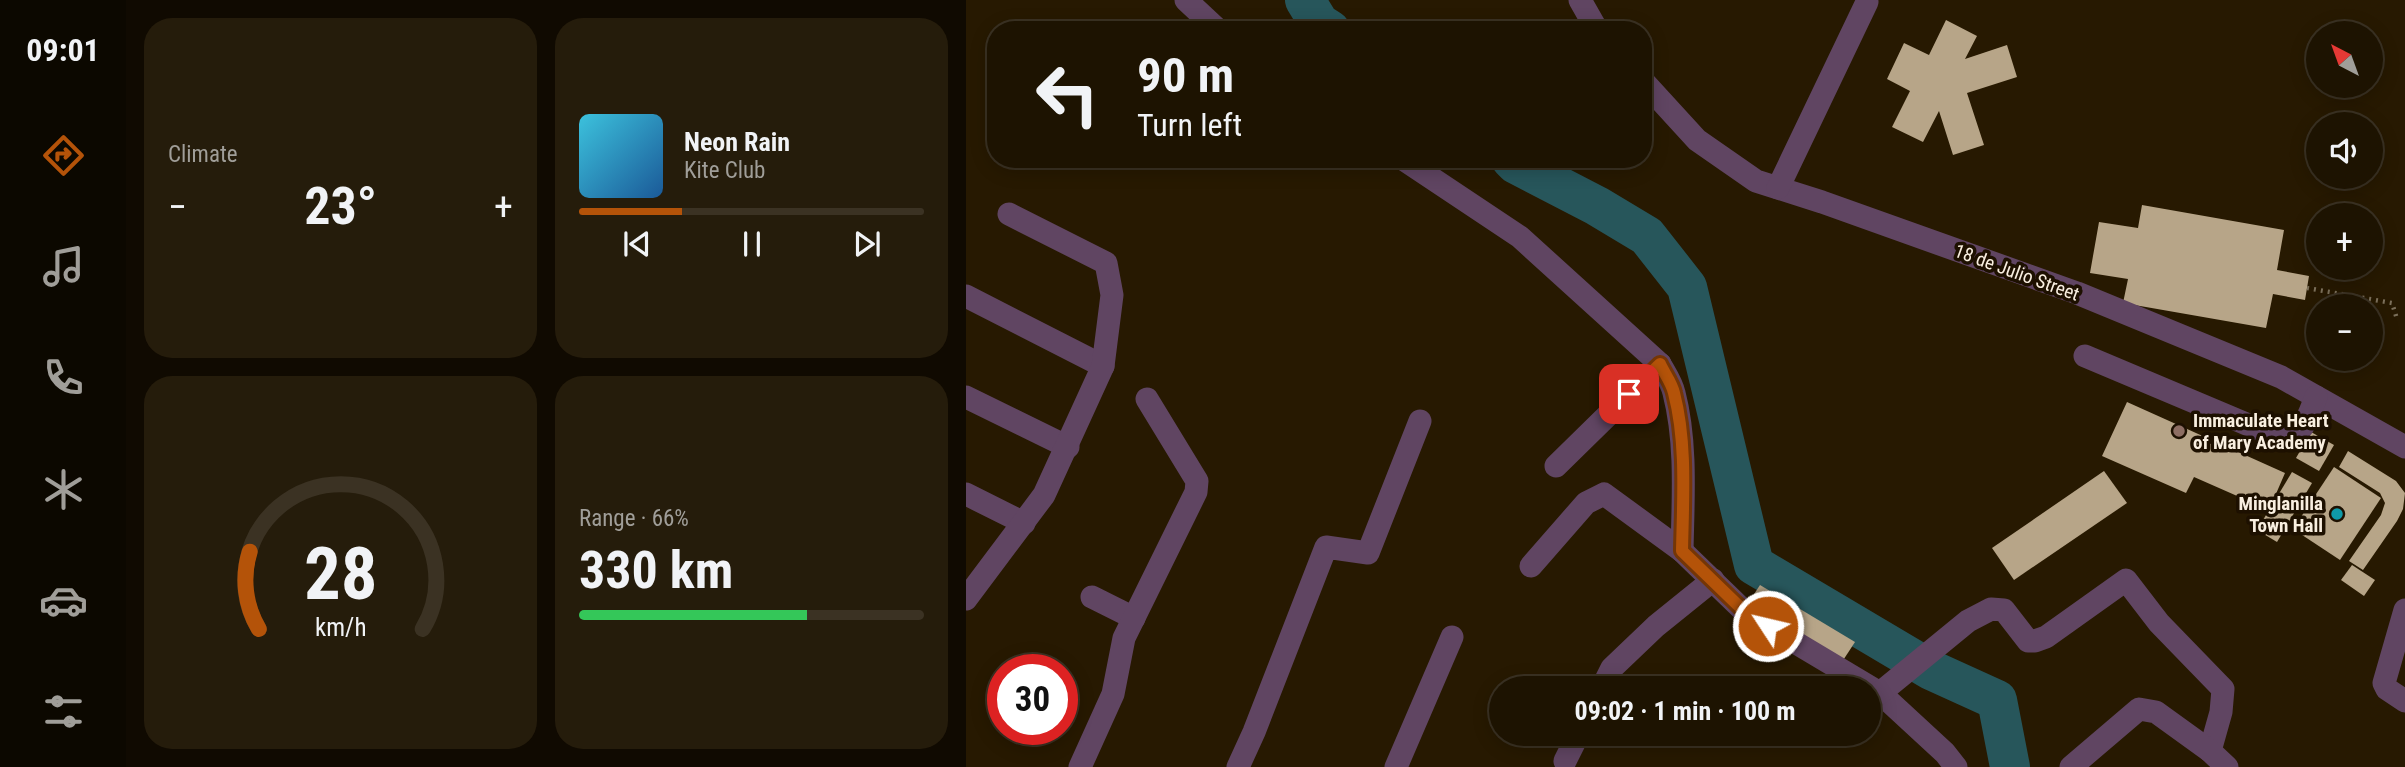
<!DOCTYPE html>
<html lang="en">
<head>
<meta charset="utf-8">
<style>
	:root { --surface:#1d1301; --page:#251c0b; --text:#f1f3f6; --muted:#a09e99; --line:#3b3223; --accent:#b45309 }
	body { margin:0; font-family:"Roboto Condensed",sans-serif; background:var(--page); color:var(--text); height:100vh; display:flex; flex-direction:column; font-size:26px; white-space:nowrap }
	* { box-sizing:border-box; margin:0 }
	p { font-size:23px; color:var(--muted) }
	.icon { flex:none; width:38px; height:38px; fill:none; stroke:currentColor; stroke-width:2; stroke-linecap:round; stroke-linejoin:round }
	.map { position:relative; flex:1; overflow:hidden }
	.side { display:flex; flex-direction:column; gap:18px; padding:18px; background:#100a01; width:840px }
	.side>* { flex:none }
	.guide { position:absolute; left:21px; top:21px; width:665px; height:147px; border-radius:28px; box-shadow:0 4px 18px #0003,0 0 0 2px var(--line); background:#1d1301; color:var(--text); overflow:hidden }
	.needle { width:46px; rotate:319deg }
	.fabs { position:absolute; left:1340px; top:21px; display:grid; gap:14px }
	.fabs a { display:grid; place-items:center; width:77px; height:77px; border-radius:50%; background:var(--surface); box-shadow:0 4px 18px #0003,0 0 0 2px var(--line); font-size:35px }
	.speed { position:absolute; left:21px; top:654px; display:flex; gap:14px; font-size:35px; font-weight:700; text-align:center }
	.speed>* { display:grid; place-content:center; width:91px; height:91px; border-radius:50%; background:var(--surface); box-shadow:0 4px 18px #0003,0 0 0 2px var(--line); line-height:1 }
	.speed .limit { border:10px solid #d22; background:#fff; color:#111 }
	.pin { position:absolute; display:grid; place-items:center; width:60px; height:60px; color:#fff; margin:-30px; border-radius:14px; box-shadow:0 4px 10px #0006 }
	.me { position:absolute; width:77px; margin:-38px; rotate:305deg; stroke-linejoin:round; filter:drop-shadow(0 0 5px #0008) }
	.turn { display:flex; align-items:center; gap:24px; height:147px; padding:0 35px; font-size:32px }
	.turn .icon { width:91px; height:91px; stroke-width:2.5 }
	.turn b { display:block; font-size:49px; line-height:60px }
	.big { font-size:52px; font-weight:700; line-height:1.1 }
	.side .widget { flex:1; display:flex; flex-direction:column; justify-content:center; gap:10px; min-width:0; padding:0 24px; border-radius:28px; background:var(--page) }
	.side .dial { align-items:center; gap:0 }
	.dial svg { height:182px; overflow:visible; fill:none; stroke:var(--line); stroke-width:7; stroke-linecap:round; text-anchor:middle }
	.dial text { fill:var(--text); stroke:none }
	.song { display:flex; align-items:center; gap:21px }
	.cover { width:84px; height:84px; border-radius:10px; background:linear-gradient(135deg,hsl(190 70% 55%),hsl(210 70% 35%)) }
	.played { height:7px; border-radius:4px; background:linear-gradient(90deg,var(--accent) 30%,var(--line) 30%) }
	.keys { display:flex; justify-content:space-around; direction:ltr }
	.heat { display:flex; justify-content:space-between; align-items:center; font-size:38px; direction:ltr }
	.charge { height:10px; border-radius:5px; background:linear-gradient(90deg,#34c759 66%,var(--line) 0) }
	.side .tiles { flex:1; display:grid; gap:18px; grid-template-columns:repeat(2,1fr) }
	.trip { position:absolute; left:523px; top:676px; width:392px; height:70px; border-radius:35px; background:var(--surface); box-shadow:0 4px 18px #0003,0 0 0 2px var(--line); font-weight:700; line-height:70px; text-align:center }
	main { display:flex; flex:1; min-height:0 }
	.tab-bar { display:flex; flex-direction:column; width:126px; justify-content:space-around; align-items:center; background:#0c0800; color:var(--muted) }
	.tab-bar .icon { width:49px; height:49px }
	.tab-bar .on { color:var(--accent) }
	.tab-bar b { font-size:32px; color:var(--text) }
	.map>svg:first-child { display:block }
</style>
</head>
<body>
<main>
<nav class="tab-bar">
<b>09:01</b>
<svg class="icon on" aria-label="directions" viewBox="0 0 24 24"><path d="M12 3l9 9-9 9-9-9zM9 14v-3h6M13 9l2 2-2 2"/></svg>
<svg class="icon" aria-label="music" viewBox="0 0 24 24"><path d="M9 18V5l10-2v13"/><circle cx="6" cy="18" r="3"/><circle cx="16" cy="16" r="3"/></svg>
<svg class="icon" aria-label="phone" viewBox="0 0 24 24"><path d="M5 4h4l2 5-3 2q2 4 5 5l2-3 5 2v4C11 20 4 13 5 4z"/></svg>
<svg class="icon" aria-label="climate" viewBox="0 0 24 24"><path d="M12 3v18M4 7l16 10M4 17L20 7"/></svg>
<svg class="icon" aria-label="car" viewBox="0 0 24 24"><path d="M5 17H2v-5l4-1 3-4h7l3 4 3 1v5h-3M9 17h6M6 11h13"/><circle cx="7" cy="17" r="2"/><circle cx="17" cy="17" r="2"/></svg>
<svg class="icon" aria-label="filters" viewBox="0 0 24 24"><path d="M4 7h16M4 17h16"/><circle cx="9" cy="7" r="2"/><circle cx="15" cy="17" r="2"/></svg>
</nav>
<section class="side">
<div class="tiles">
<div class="widget"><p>Climate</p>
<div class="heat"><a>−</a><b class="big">23°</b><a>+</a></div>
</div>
<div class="widget">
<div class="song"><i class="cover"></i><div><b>Neon Rain</b><p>Kite Club</p></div></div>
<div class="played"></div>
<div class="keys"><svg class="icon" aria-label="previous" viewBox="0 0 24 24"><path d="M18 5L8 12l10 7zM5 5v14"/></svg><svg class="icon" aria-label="pause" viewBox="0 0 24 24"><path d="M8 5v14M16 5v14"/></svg><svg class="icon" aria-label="next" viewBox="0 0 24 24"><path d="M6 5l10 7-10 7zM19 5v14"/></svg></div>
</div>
<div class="widget dial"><svg viewBox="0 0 100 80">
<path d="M14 69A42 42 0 1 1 86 69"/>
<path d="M14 69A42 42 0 0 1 10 35" stroke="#b45309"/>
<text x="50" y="56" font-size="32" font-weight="700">28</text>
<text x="50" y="72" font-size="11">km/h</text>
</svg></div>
<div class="widget"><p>Range · 66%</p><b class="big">330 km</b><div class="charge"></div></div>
</div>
</section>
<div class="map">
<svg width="1439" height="767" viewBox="0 0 1439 767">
	<rect width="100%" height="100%" fill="#271901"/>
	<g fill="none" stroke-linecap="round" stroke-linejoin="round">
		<!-- river -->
		<g stroke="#27565b" stroke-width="40">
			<polyline points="339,0 353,23 364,30"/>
			<polyline points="545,159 550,164 631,206 681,236 721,287 788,565 965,670 1031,700 1044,767"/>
		</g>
	</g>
	<!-- building -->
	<g fill="#b7a588">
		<polygon points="980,20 1011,36 999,59 1041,45 1051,77 1001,93 1018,145 987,155 973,111 957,142 926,127 944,91 921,79 938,43 963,55"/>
		<polygon points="1176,205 1318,230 1311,270 1343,276 1339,300 1307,294 1300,328 1157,303 1162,279 1124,273 1133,222 1172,228"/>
		<polygon points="1161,402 1319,473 1303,510 1228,477 1220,493 1136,456"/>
		<polygon points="1345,432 1368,445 1353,471 1330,458"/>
		<polygon points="1382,451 1430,481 1439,493 1437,509 1431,521 1397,570 1383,561 1415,515 1419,503 1414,493 1373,467"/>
		<polygon points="1368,467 1415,498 1374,560 1327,529"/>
		<polygon points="1138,471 1161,503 1048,580 1026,548"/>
		<polygon points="1326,472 1346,483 1311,542 1291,530"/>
		<polygon points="1386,565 1409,580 1398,596 1375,580"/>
		<polygon points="794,585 889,642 874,665 779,608"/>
	</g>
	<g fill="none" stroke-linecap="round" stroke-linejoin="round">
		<!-- path -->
		<polyline stroke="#7c705b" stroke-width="4.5" stroke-dasharray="2 5" stroke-linecap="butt" points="1341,288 1426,303 1431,319"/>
		<!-- minor -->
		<g stroke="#604562" stroke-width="23">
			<polyline points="220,0 252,30"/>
			<polyline points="614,0 631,30"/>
			<polyline points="677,81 731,140 790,181 856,202 1111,293 1315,377 1439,447"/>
			<path d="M437,159L554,237L694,364C699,373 706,383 708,393C721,443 717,500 716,551"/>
			<polyline points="812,188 901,2"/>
			<polyline points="0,296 137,366"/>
			<path d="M1119,356L1316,439C1337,438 1343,414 1350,397"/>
			<polyline points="0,397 102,447"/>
			<polyline points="590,466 694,364"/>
			<polyline points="0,494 58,523"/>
			<polyline points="565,566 620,503 638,494 716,551 780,613 914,693 979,753 990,767"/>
			<polyline points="126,597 168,618"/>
			<polyline points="0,599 78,495 137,366 146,295 140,263 43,214"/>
			<polyline points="1439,610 1418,683 1421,689 1439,701"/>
			<polyline points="636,688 646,668 690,626 747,580"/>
			<polyline points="914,693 1002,621 1025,609 1038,610 1062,641 1069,641 1080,637 1160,580 1193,623 1257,689 1255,712 1244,751"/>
			<polyline points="599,761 613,733"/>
			<polyline points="114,767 147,694 158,638 230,492 231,481 181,399"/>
			<polyline points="272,767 288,732 360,547 402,553 454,421"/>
			<polyline points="430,767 486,637"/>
			<polyline points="1105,767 1173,709 1190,712 1244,751 1261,767"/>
		</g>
	</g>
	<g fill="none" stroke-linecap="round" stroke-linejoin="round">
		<defs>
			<path id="route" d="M663,394L694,364C698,373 706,383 708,393C721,443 717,499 716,551L780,613L802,626"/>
		</defs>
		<!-- route casing -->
		<use href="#route" stroke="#753606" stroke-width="18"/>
		<!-- route -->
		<use href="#route" stroke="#b45309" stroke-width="12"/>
	</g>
	<!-- markers -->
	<circle fill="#8d6e63" stroke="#1d1000" stroke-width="2.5" cx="1213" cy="431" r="7"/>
	<circle fill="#0f9aa8" stroke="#1d1000" stroke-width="2.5" cx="1371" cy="514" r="7"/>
	<g text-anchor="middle" stroke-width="7" stroke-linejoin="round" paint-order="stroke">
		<!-- street labels -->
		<g font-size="19" fill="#f9efe0" stroke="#1d1000">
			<text transform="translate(1051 272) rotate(20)" y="7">18 de Julio Street</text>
		</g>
		<!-- poi labels -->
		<g font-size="19" font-weight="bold" fill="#f9efe0" stroke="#1d1000" text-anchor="start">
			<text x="1227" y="427">Immaculate Heart<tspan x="1227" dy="22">of Mary Academy</tspan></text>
			<text x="1357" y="510" text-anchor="end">Minglanilla<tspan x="1357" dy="22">Town Hall</tspan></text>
		</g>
	</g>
</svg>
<div class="fabs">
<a><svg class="needle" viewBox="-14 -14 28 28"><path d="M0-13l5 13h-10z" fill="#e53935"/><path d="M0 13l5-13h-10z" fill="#a09e99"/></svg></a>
<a><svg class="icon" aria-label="sound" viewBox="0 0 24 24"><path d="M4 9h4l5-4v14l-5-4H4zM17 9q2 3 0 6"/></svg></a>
<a>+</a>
<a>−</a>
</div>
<div class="speed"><div class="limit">30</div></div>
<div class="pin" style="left:663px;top:394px;background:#d93025"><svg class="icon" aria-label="arrive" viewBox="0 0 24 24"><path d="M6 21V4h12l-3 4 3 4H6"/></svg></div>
<svg class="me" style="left:802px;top:626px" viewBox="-20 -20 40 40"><circle r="17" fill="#b45309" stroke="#fff" stroke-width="3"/><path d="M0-11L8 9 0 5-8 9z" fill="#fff"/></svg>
<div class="trip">09:02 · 1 min · 100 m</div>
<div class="guide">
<div class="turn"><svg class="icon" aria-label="left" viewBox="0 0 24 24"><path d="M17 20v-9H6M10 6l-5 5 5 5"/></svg><div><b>90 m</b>Turn left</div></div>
</div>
</div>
</main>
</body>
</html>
